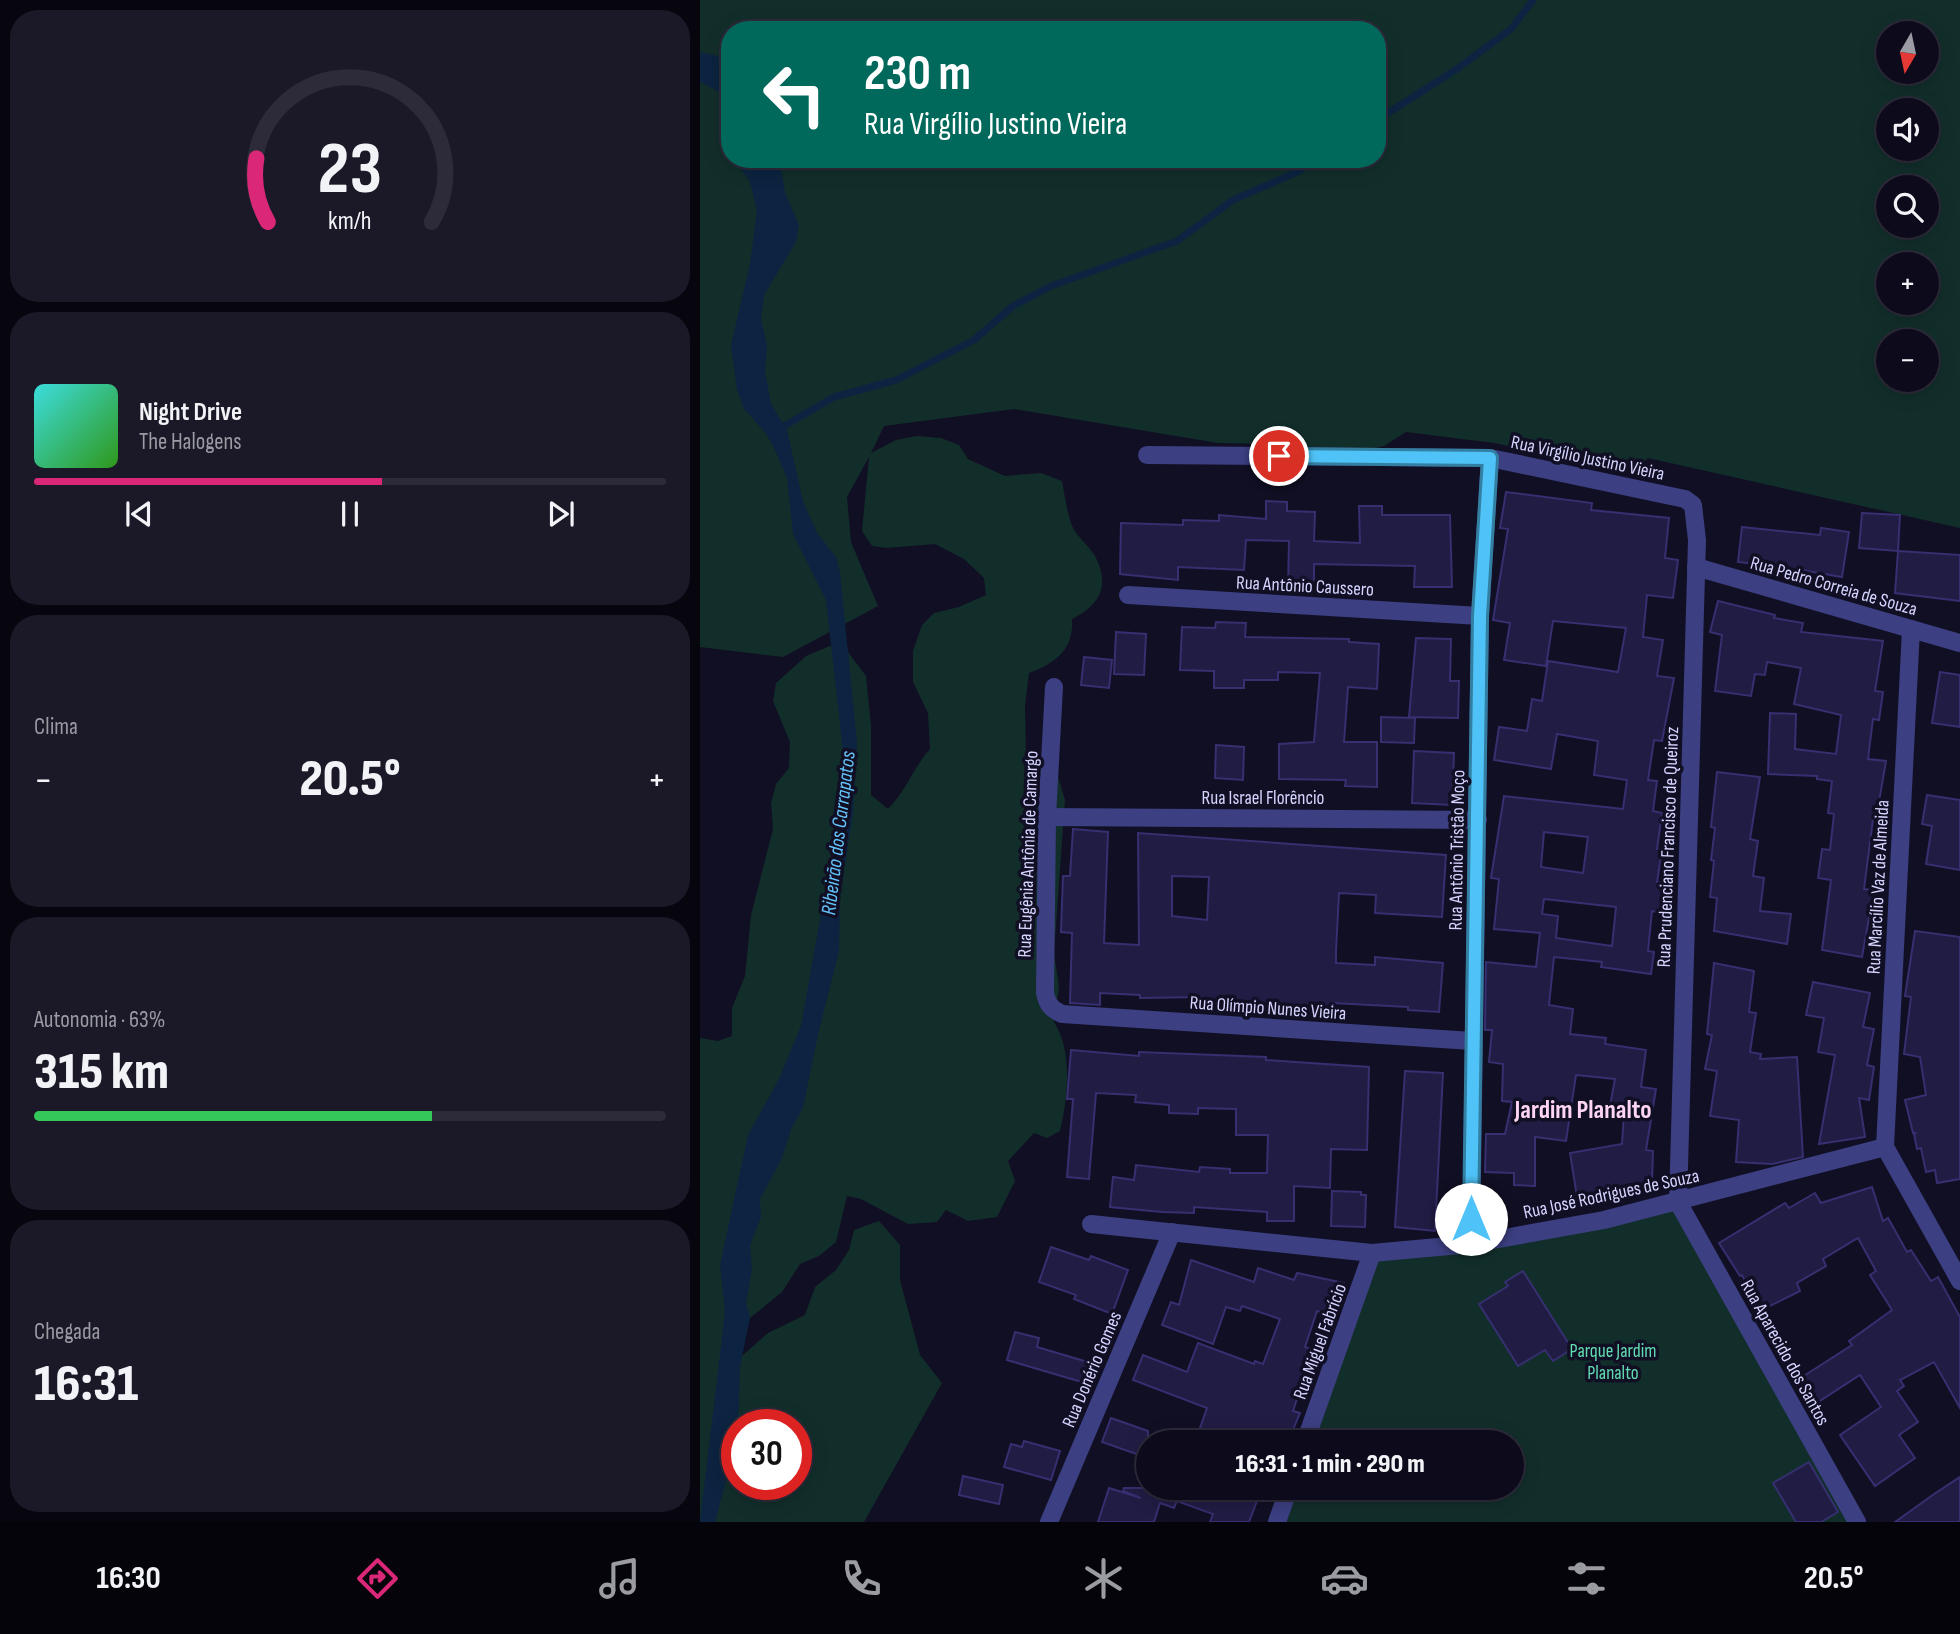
<!DOCTYPE html>
<html lang="pt">
<head>
<meta charset="utf-8">
<style>
	:root { --surface:#0d0b1b; --page:#1b1928; --text:#f1f3f6; --muted:#9a9ba3; --line:#2d2b3a; --accent:#db2777 }
	body { margin:0; font-family:"Sofia Sans Condensed",sans-serif; background:var(--page); color:var(--text); height:100vh; display:flex; flex-direction:column; font-size:26px; white-space:nowrap }
	* { box-sizing:border-box; margin:0 }
	p { font-size:23px; color:var(--muted) }
	.icon { flex:none; width:38px; height:38px; fill:none; stroke:currentColor; stroke-width:2; stroke-linecap:round; stroke-linejoin:round }
	.map { position:relative; flex:1; overflow:hidden }
	.side { display:flex; flex-direction:column; gap:10px; padding:10px; background:#07060f; width:700px }
	.side>* { flex:none }
	.hud { position:absolute; left:21px; top:21px; width:665px; height:147px; border-radius:28px; box-shadow:0 4px 18px #0003,0 0 0 2px var(--line); background:#00695c; color:#fff; overflow:hidden }
	.needle { width:46px; rotate:189deg }
	.fabs { position:absolute; left:1176px; top:21px; display:grid; gap:14px }
	.fabs a { display:grid; place-items:center; width:63px; height:63px; border-radius:50%; background:var(--surface); box-shadow:0 4px 18px #0003,0 0 0 2px var(--line); font-size:35px }
	.speed { position:absolute; left:21px; top:1409px; display:flex; gap:14px; font-size:35px; font-weight:700; text-align:center }
	.speed>* { display:grid; place-content:center; width:91px; height:91px; border-radius:50%; background:var(--surface); box-shadow:0 4px 18px #0003,0 0 0 2px var(--line); line-height:1 }
	.speed .limit { border:10px solid #d22; background:#fff; color:#111 }
	.pin { position:absolute; display:grid; place-items:center; width:60px; height:60px; color:#fff; margin:-30px; border:4px solid #fff; border-radius:50%; box-shadow:0 2px 7px #0007 }
	.me { position:absolute; width:77px; margin:-38px; rotate:0deg; stroke-linejoin:round; filter:drop-shadow(0 0 5px #0008) }
	.turn { display:flex; align-items:center; gap:24px; height:147px; padding:0 28px; font-size:32px }
	.turn .icon { width:91px; height:91px; stroke-width:2.5 }
	.turn b { display:block; font-size:49px; line-height:60px }
	.big { font-size:52px; font-weight:800; line-height:1.1 }
	.side .tile { flex:1; display:flex; flex-direction:column; justify-content:center; gap:10px; min-width:0; padding:0 24px; border-radius:28px; background:var(--page) }
	.side .dial { align-items:center; gap:0 }
	.dial svg { height:182px; overflow:visible; fill:none; stroke:var(--line); stroke-width:7; stroke-linecap:round; text-anchor:middle }
	.dial text { fill:var(--text); stroke:none }
	.song { display:flex; align-items:center; gap:21px }
	.cover { width:84px; height:84px; border-radius:10px; background:linear-gradient(135deg,hsl(180 70% 55%),hsl(110 70% 35%)) }
	.played { height:7px; border-radius:4px; background:linear-gradient(90deg,var(--accent) 55%,var(--line) 55%) }
	.keys { display:flex; justify-content:space-around; direction:ltr }
	.heat { display:flex; justify-content:space-between; align-items:center; font-size:38px; direction:ltr }
	.charge { height:10px; border-radius:5px; background:linear-gradient(90deg,#34c759 63%,var(--line) 0) }
	.trip { position:absolute; left:436px; top:1430px; width:388px; height:70px; border-radius:35px; background:var(--surface); box-shadow:0 4px 18px #0003,0 0 0 2px var(--line); font-weight:800; line-height:70px; text-align:center }
	.tabs { display:flex; height:112px; justify-content:space-around; align-items:center; background:#05040b; color:var(--muted) }
	.tabs .icon { width:49px; height:49px }
	.tabs .current { color:var(--accent) }
	.tabs b { font-size:32px; color:var(--text) }
	main { display:flex; flex:1; min-height:0 }
	.map>svg:first-child { display:block }
</style>
</head>
<body>
<main>
<section class="side">
<div class="tile dial"><svg viewBox="0 0 100 80">
<path d="M14 69A42 42 0 1 1 86 69"/>
<path d="M14 69A42 42 0 0 1 9 41" stroke="#db2777"/>
<text x="50" y="56" font-size="32" font-weight="700">23</text>
<text x="50" y="72" font-size="11">km/h</text>
</svg></div>
<div class="tile">
<div class="song"><i class="cover"></i><div><b>Night Drive</b><p>The Halogens</p></div></div>
<div class="played"></div>
<div class="keys"><svg class="icon" aria-label="previous" viewBox="0 0 24 24"><path d="M18 5L8 12l10 7zM5 5v14"/></svg><svg class="icon" aria-label="pause" viewBox="0 0 24 24"><path d="M8 5v14M16 5v14"/></svg><svg class="icon" aria-label="next" viewBox="0 0 24 24"><path d="M6 5l10 7-10 7zM19 5v14"/></svg></div>
</div>
<div class="tile"><p>Clima</p>
<div class="heat"><a>−</a><b class="big">20.5°</b><a>+</a></div>
</div>
<div class="tile"><p>Autonomia · 63%</p><b class="big">315 km</b><div class="charge"></div></div>
<div class="tile"><p>Chegada</p><b class="big">16:31</b></div>
</section>
<div class="map">
<svg width="1260" height="1522" viewBox="0 0 1260 1522">
	<rect width="100%" height="100%" fill="#110f24"/>
	<!-- green -->
	<g fill="#122e2b" fill-rule="evenodd">
		<path d="M0,0H1260V528L948,458L934,472L794,443L706,432L684,446L658,452L574,444L518,443L314,409L184,426L171,453L196,440L217,436L241,438L259,445L268,459L305,476L341,473L362,481C365,496 367,516 374,530C380,539 389,546 395,556C411,587 399,605 372,619C374,650 355,663 329,673L325,705L326,759L357,773L365,800L354,953L359,987L354,1022C373,1051 368,1098 360,1131L347,1138L334,1133L308,1161L315,1181L297,1217L268,1221L246,1210L237,1222L208,1224L161,1199L147,1196L136,1242L119,1256L100,1264L82,1292L50,1318L18,1377L68,1333L105,1315L115,1287L136,1270L149,1250L154,1230L179,1221L200,1245V1280L220,1355L242,1383L164,1522H0V1038L18,1041L32,1036V1008L45,976L51,915L73,829L71,803L76,784L89,768L90,742L73,701L76,683L106,656L130,646L145,648L166,676L171,725V795L188,809C206,791 213,768 230,749L228,713L213,682V651L222,625L234,613L259,607L286,595L284,578L264,559L235,544L187,548L172,546L162,531L169,457L147,497L151,542L178,606L83,657L0,647ZM30,30H677V159H30ZM1188,33H1227V72H1188ZM1188,110H1227V149H1188ZM1188,187H1227V226H1188ZM1188,264H1227V303H1188ZM1188,341H1227V380H1188ZM37,1424H96V1484H37Z"/>
		<polygon points="976,1207 1152,1522 584,1522 596,1488 812,1488 812,1442 612,1442 676,1260"/>
	</g>
	<!-- water -->
	<g fill="#0c2441">
		<path d="M0,52L30,59V106C26,94 11,87 0,82Z"/>
		<polygon points="34,159 80,159 85,193 99,225 96,242 64,295 61,319 67,345 65,371 71,404 87,430 103,501 117,533 136,557 140,572 157,742 153,813 140,897 139,951 119,1030 103,1108 92,1127 82,1158 60,1199 61,1217 50,1245 52,1269 46,1303 50,1318 40,1367 37,1459 28,1473 15,1522 0,1522 25,1312 20,1265 48,1135 79,1079 101,1026 132,852 144,761 126,600 93,534 87,478 76,452 65,432 44,409 37,390 31,345 50,264 57,210 50,182"/>
	</g>
	<g fill="none" stroke-linecap="round" stroke-linejoin="round">
		<!-- stream -->
		<g stroke="#0c2441" stroke-width="7">
			<polyline points="677,120 757,69 811,29 833,0"/>
			<polyline points="79,429 134,397 196,380 274,340 313,306 351,286 477,241 533,200 597,172 616,159"/>
		</g>
	</g>
	<!-- building -->
	<g fill="#211c44" stroke="#362f70" stroke-width="2" fill-rule="evenodd">
		<path d="M806,492L892,503L891,510L969,518L965,558L978,560L973,598L947,595L943,637L963,640L957,676L974,678L962,741L954,740L948,780L957,781L953,811L962,813L957,849L962,850L957,882H965L961,913L952,911L948,951L954,952L951,974L901,967L902,962L854,957L849,1005L873,1009L870,1034L906,1038L905,1044L946,1050L941,1087L956,1089L946,1150L953,1151L952,1182L949,1190L943,1193L906,1196L878,1203L870,1153L922,1144L924,1113L909,1111L915,1079L876,1075L866,1141L835,1137V1186L814,1185V1173L785,1172L786,1134H805L812,1102L802,1101L803,1064L789,1062L792,1030H785L786,962L836,967L840,933L794,929L799,879L791,878L804,796L923,809L927,780L894,775L898,741L857,734L851,769L794,760L799,727L827,731L832,699L842,701L848,661L918,672L926,628L853,621L846,666L804,660L810,623L793,620L808,529L800,528ZM844,832L888,837L883,873L841,867ZM844,899L916,907L912,946L856,938L858,916L842,914Z"/>
		<polygon points="566,501 587,502 587,511 615,512 614,541 660,543 659,506 682,506 682,515 750,515 752,587 714,587 715,566 614,564 614,588 588,588 589,541 546,540 544,570 478,567 478,580 420,574 421,523 483,525 483,520 519,521 519,515 566,519"/>
		<polygon points="1162,513 1200,515 1198,551 1159,548"/>
		<polygon points="1042,527 1120,535 1121,528 1149,532 1142,577 1101,570 1100,573 1070,569 1070,566 1038,562"/>
		<polygon points="1198,551 1260,555 1260,601 1195,593"/>
		<polygon points="1018,601 1075,615 1074,618 1103,623 1101,632 1183,641 1175,691 1183,692 1179,720 1173,719 1168,759 1186,761 1176,819 1173,819 1164,889 1174,890 1162,957 1122,950 1131,880 1118,878 1122,849 1130,850 1134,814 1128,813 1132,781 1117,779 1117,776 1068,774 1070,713 1096,714 1095,749 1136,754 1141,715 1094,704 1101,668 1067,662 1065,675 1055,674 1051,696 1015,691 1022,635 1010,632"/>
		<polygon points="516,622 546,623 545,637 649,639 649,642 679,644 677,689 648,687 644,742 677,742 677,787 645,786 646,780 579,779 579,744 614,742 620,673 578,672 578,680 544,680 544,688 514,688 514,671 480,670 482,627 515,628"/>
		<polygon points="416,632 446,634 444,675 414,674"/>
		<polygon points="716,638 751,639 750,681 759,681 758,718 709,717"/>
		<polygon points="384,657 412,660 409,688 381,685"/>
		<polygon points="1240,672 1260,675 1260,727 1232,723"/>
		<polygon points="681,717 715,718 714,743 681,742"/>
		<polygon points="516,745 544,747 543,780 515,778"/>
		<polygon points="714,751 754,753 752,805 712,803"/>
		<polygon points="1017,772 1060,777 1050,839 1058,841 1053,876 1064,878 1060,911 1091,914 1087,944 1014,931 1017,898 1010,897 1014,861 1011,860 1015,828 1011,827"/>
		<polygon points="1227,795 1260,800 1260,870 1226,864 1232,826 1222,824"/>
		<path d="M373,829L408,832L404,943L439,945L438,833L746,855L742,917L675,913L676,895L639,893L636,951V963L675,965V957L743,963L739,1012L708,1010V1007L633,1003V1011L571,1007V1012H538V1002L502,1001V997L440,998V995L400,993V1005L370,1003L372,933L361,932L363,876H370ZM472,876L509,877L507,920L472,916Z"/>
		<polygon points="1215,931 1260,937 1260,1179 1237,1183 1235,1170 1226,1172 1221,1148 1217,1149 1214,1134 1216,1133 1213,1133 1205,1100 1226,1095 1220,1057 1204,1054 1211,997 1205,996"/>
		<polygon points="1014,963 1054,971 1049,1012 1056,1013 1050,1052 1061,1054 1060,1059 1097,1057 1103,1157 1072,1164 1036,1162 1039,1120 1010,1116 1017,1071 1005,1069 1012,1035 1007,1034"/>
		<polygon points="1113,982 1170,993 1163,1027 1174,1029 1167,1065 1174,1067 1169,1100 1159,1098 1165,1137 1119,1144 1135,1055 1118,1052 1124,1018 1106,1015"/>
		<polygon points="371,1050 439,1056 439,1052 566,1057 566,1060 669,1067 667,1150 631,1149 630,1188 594,1186 594,1221 567,1221 567,1212 494,1207 494,1213 462,1212 410,1207 413,1177 434,1180 436,1165 499,1172 500,1167 530,1169 530,1173 567,1173 568,1135 536,1135 536,1109 498,1108 498,1114 469,1113 469,1105 435,1102 436,1095 396,1093 389,1179 367,1177 373,1099 367,1099"/>
		<polygon points="705,1071 743,1073 735,1231 695,1227"/>
		<polygon points="1172,1187 1183,1221 1188,1218 1207,1252 1211,1250 1231,1281 1238,1277 1260,1317 1260,1408 1234,1362 1200,1380 1204,1386 1197,1391 1218,1422 1199,1435 1215,1458 1175,1486 1140,1435 1181,1407 1160,1375 1112,1406 1096,1381 1152,1345 1149,1341 1192,1310 1170,1275 1176,1271 1158,1238 1123,1259 1126,1266 1097,1283 1100,1291 1060,1311 1042,1275 1040,1276 1019,1243 1085,1203 1089,1208 1115,1193 1121,1203"/>
		<polygon points="632,1191 661,1192 661,1195 666,1195 665,1227 631,1226"/>
		<polygon points="351,1247 389,1260 391,1256 428,1270 412,1314 374,1299 376,1295 339,1282"/>
		<polygon points="491,1260 554,1282 558,1268 594,1280 597,1273 644,1283 633,1316 617,1311 605,1347 613,1350 593,1411 600,1413 588,1442 495,1442 507,1408 433,1380 443,1355 487,1372 498,1343 554,1364 555,1361 563,1364 580,1319 542,1306 540,1311 526,1307 513,1344 462,1325 471,1302 479,1305"/>
		<polygon points="823,1271 872,1349 853,1361 845,1350 818,1366 779,1304 808,1286 805,1282"/>
		<polygon points="315,1332 339,1338 337,1347 391,1363 385,1383 307,1360"/>
		<polygon points="411,1418 448,1431 448,1458 402,1442"/>
		<polygon points="324,1441 360,1451 351,1480 304,1467 311,1444 322,1447"/>
		<polygon points="1109,1462 1138,1512 1121,1522 1096,1522 1073,1483"/>
		<polygon points="263,1476 303,1485 299,1504 259,1495"/>
		<polygon points="1260,1477 1260,1522 1195,1522 1237,1492"/>
		<polygon points="409,1488 441,1498 423,1491 424,1488 562,1488 549,1522 510,1522 513,1514 477,1501 474,1508 460,1503 454,1522 398,1522"/>
	</g>
	<g fill="none" stroke-linecap="round" stroke-linejoin="round">
		<!-- street -->
		<g stroke="#3c3f82" stroke-width="18">
			<polyline points="447,455 790,458 985,499 993,505 997,540 978,1202 1157,1522"/>
			<polyline points="996,567 1260,643"/>
			<polyline points="428,595 780,616"/>
			<path d="M354,687L347,817L345,992C347,1004 351,1009 362,1014L772,1041"/>
			<polyline points="347,817 778,820"/>
			<polyline points="1185,1147 1211,629"/>
			<polyline points="1185,1147 1260,1281"/>
			<polyline points="391,1224 672,1253 771,1244 904,1220 1185,1147"/>
			<polyline points="771,1244 780,616 790,458"/>
			<polyline points="605,1442 672,1253"/>
			<polyline points="349,1522 472,1232"/>
			<polyline points="577,1522 589,1488"/>
		</g>
	</g>
	<g fill="none" stroke-linecap="round" stroke-linejoin="round">
		<defs>
			<polyline id="route" points="579,456 790,458 780,616 771,1219"/>
		</defs>
		<!-- route casing -->
		<use href="#route" stroke="#337fa1" stroke-width="18"/>
		<!-- route -->
		<use href="#route" stroke="#4fc3f7" stroke-width="12"/>
	</g>
	<g text-anchor="middle" stroke-width="7" stroke-linejoin="round" paint-order="stroke">
		<!-- street labels -->
		<g font-size="19" fill="#d5d4fe" stroke="#110f24">
			<text transform="translate(888 457) rotate(12)" y="7">Rua Virgílio Justino Vieira</text>
			<text transform="translate(605 585) rotate(3)" y="7">Rua Antônio Caussero</text>
			<text transform="translate(1134 585) rotate(16)" y="7">Rua Pedro Correia de Souza</text>
			<text x="563" y="804">Rua Israel Florêncio</text>
			<text transform="translate(967 847) rotate(-88)" y="7">Rua Prudenciano Francisco de Queiroz</text>
			<text transform="translate(756 850) rotate(-89)" y="7">Rua Antônio Tristão Moço</text>
			<text transform="translate(327 854) rotate(-88)" y="7">Rua Eugênia Antônia de Camargo</text>
			<text transform="translate(1177 887) rotate(-87)" y="7">Rua Marcílio Vaz de Almeida</text>
			<text transform="translate(568 1007) rotate(4)" y="7">Rua Olímpio Nunes Vieira</text>
			<text transform="translate(911 1193) rotate(-12)" y="7">Rua José Rodrigues de Souza</text>
			<text transform="translate(619 1341) rotate(-70)" y="7">Rua Miguel Fabrício</text>
			<text transform="translate(1086 1352) rotate(61)" y="7">Rua Aparecido dos Santos</text>
			<text transform="translate(391 1369) rotate(-67)" y="7">Rua Donério Gomes</text>
		</g>
		<!-- park labels -->
		<g font-size="19" fill="#62dcb2" stroke="#110f24">
			<text x="913" y="1357">Parque Jardim<tspan x="913" dy="22">Planalto</tspan></text>
		</g>
		<!-- water labels -->
		<g font-size="21" font-style="italic" fill="#65c2fa" stroke="#110f24">
			<text transform="translate(138 833) rotate(-83)" y="7">Ribeirão dos Carrapatos</text>
		</g>
		<!-- district labels -->
		<g font-size="26" font-weight="bold" fill="#fed6f3" stroke="#110f24">
			<text x="883" y="1118">Jardim Planalto</text>
		</g>
	</g>
</svg>
<div class="fabs">
<a><svg class="needle" viewBox="-14 -14 28 28"><path d="M0-13l5 13h-10z" fill="#e53935"/><path d="M0 13l5-13h-10z" fill="#9a9ba3"/></svg></a>
<a><svg class="icon" aria-label="sound" viewBox="0 0 24 24"><path d="M4 9h4l5-4v14l-5-4H4zM17 9q2 3 0 6"/></svg></a>
<a><svg class="icon" aria-label="search" viewBox="0 0 24 24"><circle cx="10" cy="10" r="6"/><path d="M15 15l6 6"/></svg></a>
<a>+</a>
<a>−</a>
</div>
<div class="speed"><div class="limit">30</div></div>
<div class="pin" style="left:579px;top:456px;background:#d93025"><svg class="icon" aria-label="arrive" viewBox="0 0 24 24"><path d="M6 21V4h12l-3 4 3 4H6"/></svg></div>
<svg class="me" style="left:771px;top:1219px" viewBox="-20 -20 40 40"><circle r="19" fill="#fff"/><path d="M0-13L10 11 0 6-10 11z" fill="#4fc3f7"/></svg>
<div class="trip">16:31 · 1 min · 290 m</div>
<div class="hud">
<div class="turn"><svg class="icon" aria-label="left" viewBox="0 0 24 24"><path d="M17 20v-9H6M10 6l-5 5 5 5"/></svg><div><b>230 m</b>Rua Virgílio Justino Vieira</div></div>
</div>
</div>
</main>
<nav class="tabs">
<b>16:30</b>
<svg class="icon current" aria-label="directions" viewBox="0 0 24 24"><path d="M12 3l9 9-9 9-9-9zM9 14v-3h6M13 9l2 2-2 2"/></svg>
<svg class="icon" aria-label="music" viewBox="0 0 24 24"><path d="M9 18V5l10-2v13"/><circle cx="6" cy="18" r="3"/><circle cx="16" cy="16" r="3"/></svg>
<svg class="icon" aria-label="phone" viewBox="0 0 24 24"><path d="M5 4h4l2 5-3 2q2 4 5 5l2-3 5 2v4C11 20 4 13 5 4z"/></svg>
<svg class="icon" aria-label="climate" viewBox="0 0 24 24"><path d="M12 3v18M4 7l16 10M4 17L20 7"/></svg>
<svg class="icon" aria-label="car" viewBox="0 0 24 24"><path d="M5 17H2v-5l4-1 3-4h7l3 4 3 1v5h-3M9 17h6M6 11h13"/><circle cx="7" cy="17" r="2"/><circle cx="17" cy="17" r="2"/></svg>
<svg class="icon" aria-label="filters" viewBox="0 0 24 24"><path d="M4 7h16M4 17h16"/><circle cx="9" cy="7" r="2"/><circle cx="15" cy="17" r="2"/></svg>
<b>20.5°</b>
</nav>
</body>
</html>
